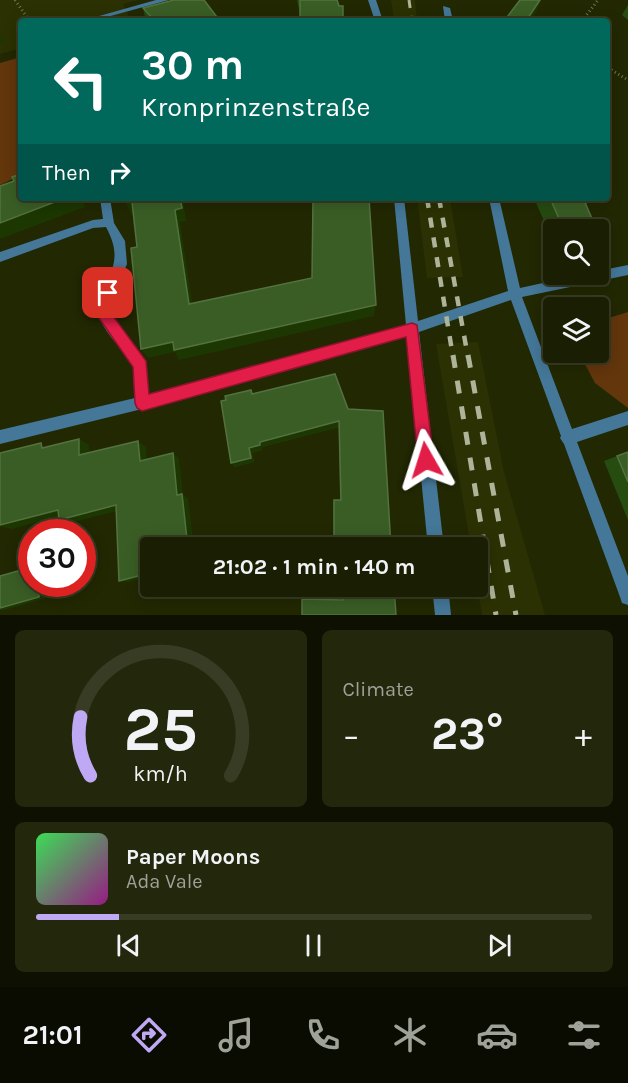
<!DOCTYPE html>
<html lang="en">
<head>
<meta charset="utf-8">
<style>
	:root { --surface:#1a1e02; --page:#23270c; --text:#f1f3f6; --muted:#9fa299; --line:#383c24; --accent:#bfa8f4 }
	body { margin:0; font-family:Karla,sans-serif; background:var(--page); color:var(--text); height:100vh; display:flex; flex-direction:column; font-size:22px; white-space:nowrap }
	* { box-sizing:border-box; margin:0 }
	p { font-size:20px; color:var(--muted) }
	.icon { flex:none; width:33px; height:33px; fill:none; stroke:currentColor; stroke-width:2; stroke-linecap:round; stroke-linejoin:round }
	.map { position:relative; height:615px; overflow:hidden }
	.sheet { display:flex; flex-direction:column; gap:15px; padding:15px; background:#0e1001; flex:1 }
	.sheet>* { flex:none }
	.top-card { position:absolute; left:18px; top:18px; width:592px; height:183px; border-radius:6px; box-shadow:0 3px 15px #0003,0 0 0 2px var(--line); background:#00695c; color:#fff; overflow:hidden }
	.buttons { position:absolute; left:543px; top:219px; display:grid; gap:12px }
	.buttons a { display:grid; place-items:center; width:66px; height:66px; border-radius:6px; background:var(--surface); box-shadow:0 3px 15px #0003,0 0 0 2px var(--line); font-size:30px }
	.speed { position:absolute; left:18px; top:519px; display:flex; gap:12px; font-size:30px; font-weight:700; text-align:center }
	.speed>* { display:grid; place-content:center; width:78px; height:78px; border-radius:50%; background:var(--surface); box-shadow:0 3px 15px #0003,0 0 0 2px var(--line); line-height:1 }
	.speed .limit { border:9px solid #d22; background:#fff; color:#111 }
	.pin { position:absolute; display:grid; place-items:center; width:51px; height:51px; color:#fff; margin:-26px; border-radius:12px; box-shadow:0 3px 9px #0006 }
	.me { position:absolute; width:66px; margin:-33px; rotate:354deg; stroke-linejoin:round; filter:drop-shadow(0 0 4px #0008) }
	.turn { display:flex; align-items:center; gap:21px; height:126px; padding:0 24px; font-size:27px }
	.turn .icon { width:78px; height:78px; stroke-width:2.5 }
	.turn b { display:block; font-size:42px; line-height:51px }
	.then { display:flex; align-items:center; height:57px; padding:0 24px; background:#0003; gap:12px; font-size:22px }
	.big { font-size:45px; font-weight:700; line-height:1.1 }
	.sheet .widget { flex:1; display:flex; flex-direction:column; justify-content:center; gap:9px; min-width:0; padding:0 21px; border-radius:9px; background:var(--page) }
	.sheet .dial { align-items:center; gap:0 }
	.dial svg { height:156px; overflow:visible; fill:none; stroke:var(--line); stroke-width:7; stroke-linecap:round; text-anchor:middle }
	.dial text { fill:var(--text); stroke:none }
	.song { display:flex; align-items:center; gap:18px }
	.cover { width:72px; height:72px; border-radius:9px; background:linear-gradient(135deg,hsl(130 70% 55%),hsl(310 70% 35%)) }
	.played { height:6px; border-radius:3px; background:linear-gradient(90deg,var(--accent) 15%,var(--line) 15%) }
	.keys { display:flex; justify-content:space-around; direction:ltr }
	.heat { display:flex; justify-content:space-between; align-items:center; font-size:33px; direction:ltr }
	.sheet .tiles { flex:1; display:grid; gap:15px; grid-template-columns:1fr 1fr }
	.widget:last-child { grid-column:span 2 }
	.trip { position:absolute; left:140px; top:537px; width:348px; height:60px; border-radius:6px; background:var(--surface); box-shadow:0 3px 15px #0003,0 0 0 2px var(--line); font-weight:700; line-height:60px; text-align:center }
	.tab-bar { display:flex; height:96px; justify-content:space-around; align-items:center; background:#0a0c01; color:var(--muted) }
	.tab-bar .icon { width:42px; height:42px }
	.tab-bar .on { color:var(--accent) }
	.tab-bar b { font-size:27px; color:var(--text) }
	.map>svg:first-child { display:block }
</style>
</head>
<body>
<div class="map">
<svg width="628" height="615" viewBox="0 0 628 615">
	<rect width="100%" height="100%" fill="#222802"/>
	<!-- built -->
	<g fill="#2b3102">
		<polygon points="0,0 139,0 123,4 130,19 121,21 21,21 21,48 0,54"/>
		<polygon points="391,0 415,0 417,21 394,21"/>
		<polygon points="417,198 450,198 463,277 427,278"/>
		<polygon points="478,342 504,472 545,615 482,615 477,586 477,548 471,547 436,344"/>
	</g>
	<!-- green -->
	<g fill="#63360c">
		<polygon points="21,57 21,175 0,185 0,63"/>
		<polygon points="628,312 628,408 595,383 579,353 598,352 599,321"/>
	</g>
	<g fill="none" stroke-linecap="round" stroke-linejoin="round">
		<!-- path -->
		<g stroke="#737859" stroke-width="3" stroke-dasharray="1 3" stroke-linecap="butt">
			<polyline points="15,0 29,20 82,19"/>
			<polyline points="582,21 598,0"/>
			<polyline points="608,68 628,80"/>
		</g>
		<!-- minor -->
		<g fill="#447798" fill-rule="evenodd">
			<polygon points="156,0 169,0 96,20 92,18"/>
			<polygon points="368,0 376,0 383,21 375,21"/>
			<polygon points="443,6 450,8 453,21 445,21"/>
			<path d="M100,198H110L114,223L125,241L127,264L114,293L112,317L146,362L147,366L148,395L406,325L394,198H404L418,321L508,291L489,198H499L520,288L584,274H598V271L628,265V275L522,297L572,429L628,411V425L577,442L628,576V605L622,603L620,597L564,444L560,438L561,436L511,300L419,332L444,548H428L407,336L142,409L0,444V430L135,398C135,389 137,374 133,366C126,352 101,330 100,316C98,277 129,269 106,227L93,228L0,262V252L93,220L103,219Z"/>
			<polygon points="432,586 448,586 451,615 435,615"/>
		</g>
		<!-- rail-far2 -->
		<polyline stroke="#aeb49a" stroke-width="3" stroke-dasharray="8 8" stroke-linecap="butt" points="409,0 412,21"/>
		<!-- rail-far1 -->
		<g stroke="#aeb49a" stroke-width="4.5" stroke-dasharray="10 10" stroke-linecap="butt">
			<polyline points="427,198 453,357"/>
			<polyline points="439,198 468,357"/>
		</g>
		<!-- rail -->
		<g stroke="#aeb49a" stroke-width="5" stroke-dasharray="13 13" stroke-linecap="butt">
			<polyline points="453,355 496,615"/>
			<polyline points="468,355 516,615"/>
		</g>
	</g>
	<!-- wall -->
	<g fill="#264c10">
		<polygon points="297,0 337,0 300,13"/>
		<polygon points="628,5 628,20 622,15"/>
		<polygon points="143,8 220,21 146,21"/>
		<polygon points="534,198 591,198 586,205 597,230 554,230 554,244"/>
		<polygon points="335,374 391,548 341,548 341,545 334,545 333,503 334,500 340,500 339,427 262,447 262,450 252,453 254,462 234,467 252,394"/>
		<polygon points="628,452 628,520 604,461"/>
	</g>
	<!-- shaded-wall -->
	<g fill="#1c3702">
		<polygon points="540,0 541,0 536,12 531,21 526,21"/>
		<polygon points="0,32 4,42 0,43"/>
		<polygon points="65,198 88,198 89,199 83,201 85,207 0,239 0,223"/>
		<polygon points="123,198 127,198 132,202 138,214 132,215"/>
		<polygon points="180,198 182,198 183,200 186,221 180,222 194,315 189,304 175,210"/>
		<polygon points="376,305 374,316 179,360 175,352 148,358 141,349 173,342"/>
		<polygon points="339,421 339,427 262,447 262,450 252,453 254,462 234,467 231,463 249,448 260,442"/>
		<polygon points="79,439 89,445 90,461 79,455"/>
		<polygon points="138,441 146,447 147,467 140,461"/>
		<polygon points="173,453 179,458 183,495 188,498 194,548 188,548 177,495"/>
		<polygon points="116,505 125,509 70,523 59,520"/>
		<polygon points="58,510 70,514 11,529 0,526 0,525"/>
		<polygon points="150,573 150,576 129,582 119,581"/>
		<polygon points="39,584 50,584 50,597 5,610 0,610 0,608"/>
	</g>
	<!-- building -->
	<g fill="#3a5d25" stroke="#53723f" stroke-width="1.5">
		<polygon points="174,0 204,0 220,21 155,21 143,8"/>
		<polygon points="300,0 337,0 339,6 343,6 343,21 300,21"/>
		<polygon points="520,0 540,0 526,21 504,21"/>
		<polygon points="21,174 21,198 65,198 0,223 0,186 14,181 12,177"/>
		<polygon points="126,198 180,198 182,208 175,210 189,304 312,278 313,198 369,198 376,305 174,350 173,342 141,349 131,248 137,247 132,202 126,202"/>
		<polygon points="550,198 583,198 597,230 564,230"/>
		<polygon points="335,374 348,409 383,411 391,548 342,548 342,544 334,544 334,500 341,500 339,421 260,442 260,445 249,448 251,458 231,463 221,401 226,400 225,396 251,390 252,394"/>
		<polygon points="79,439 79,455 138,441 140,461 173,453 177,495 182,494 188,548 150,548 150,573 119,581 116,505 59,520 58,510 0,525 0,453 41,443 42,448"/>
		<polygon points="628,452 628,482 617,456"/>
		<polygon points="32,567 32,584 39,584 39,597 0,608 0,576"/>
		<polygon points="343,586 394,586 396,615 302,615 302,599 343,600"/>
	</g>
	<!-- route -->
	<polygon fill="#e11d48" stroke="#92132f" stroke-width="1.5" points="108,287 115,293 113,316 146,361 149,394 412,323 417,325 434,460 432,466 426,468 420,466 418,460 406,337 142,411 137,408 135,403 133,367 99,318 101,293"/>
</svg>
<div class="buttons">
<a><svg class="icon" aria-label="search" viewBox="0 0 24 24"><circle cx="10" cy="10" r="6"/><path d="M15 15l6 6"/></svg></a>
<a><svg class="icon" aria-label="layers" viewBox="0 0 24 24"><path d="M12 4l9 5-9 5-9-5zM3 14l9 5 9-5"/></svg></a>
</div>
<div class="speed"><div class="limit">30</div></div>
<div class="pin" style="left:108px;top:293px;background:#d93025"><svg class="icon" aria-label="arrive" viewBox="0 0 24 24"><path d="M6 21V4h12l-3 4 3 4H6"/></svg></div>
<svg class="me" style="left:426px;top:460px" viewBox="-20 -20 40 40"><path d="M0-17L14 15 0 8-14 15z" fill="#e11d48" stroke="#fff" stroke-width="4"/></svg>
<div class="trip">21:02 · 1 min · 140 m</div>
<div class="top-card">
<div class="turn"><svg class="icon" aria-label="left" viewBox="0 0 24 24"><path d="M17 20v-9H6M10 6l-5 5 5 5"/></svg><div><b>30 m</b>Kronprinzenstraße</div></div>
<div class="then">Then<svg class="icon" aria-label="right" viewBox="0 0 24 24"><path d="M7 20v-9h11M14 6l5 5-5 5"/></svg></div>
</div>
</div>
<section class="sheet">
<div class="tiles">
<div class="widget dial"><svg viewBox="0 0 100 80">
<path d="M14 69A42 42 0 1 1 86 69"/>
<path d="M14 69A42 42 0 0 1 9 39" stroke="#bfa8f4"/>
<text x="50" y="56" font-size="32" font-weight="700">25</text>
<text x="50" y="72" font-size="11">km/h</text>
</svg></div>
<div class="widget"><p>Climate</p>
<div class="heat"><a>−</a><b class="big">23°</b><a>+</a></div>
</div>
<div class="widget">
<div class="song"><i class="cover"></i><div><b>Paper Moons</b><p>Ada Vale</p></div></div>
<div class="played"></div>
<div class="keys"><svg class="icon" aria-label="previous" viewBox="0 0 24 24"><path d="M18 5L8 12l10 7zM5 5v14"/></svg><svg class="icon" aria-label="pause" viewBox="0 0 24 24"><path d="M8 5v14M16 5v14"/></svg><svg class="icon" aria-label="next" viewBox="0 0 24 24"><path d="M6 5l10 7-10 7zM19 5v14"/></svg></div>
</div>
</div>
</section>
<nav class="tab-bar">
<b>21:01</b>
<svg class="icon on" aria-label="directions" viewBox="0 0 24 24"><path d="M12 3l9 9-9 9-9-9zM9 14v-3h6M13 9l2 2-2 2"/></svg>
<svg class="icon" aria-label="music" viewBox="0 0 24 24"><path d="M9 18V5l10-2v13"/><circle cx="6" cy="18" r="3"/><circle cx="16" cy="16" r="3"/></svg>
<svg class="icon" aria-label="phone" viewBox="0 0 24 24"><path d="M5 4h4l2 5-3 2q2 4 5 5l2-3 5 2v4C11 20 4 13 5 4z"/></svg>
<svg class="icon" aria-label="climate" viewBox="0 0 24 24"><path d="M12 3v18M4 7l16 10M4 17L20 7"/></svg>
<svg class="icon" aria-label="car" viewBox="0 0 24 24"><path d="M5 17H2v-5l4-1 3-4h7l3 4 3 1v5h-3M9 17h6M6 11h13"/><circle cx="7" cy="17" r="2"/><circle cx="17" cy="17" r="2"/></svg>
<svg class="icon" aria-label="filters" viewBox="0 0 24 24"><path d="M4 7h16M4 17h16"/><circle cx="9" cy="7" r="2"/><circle cx="15" cy="17" r="2"/></svg>
</nav>
</body>
</html>
